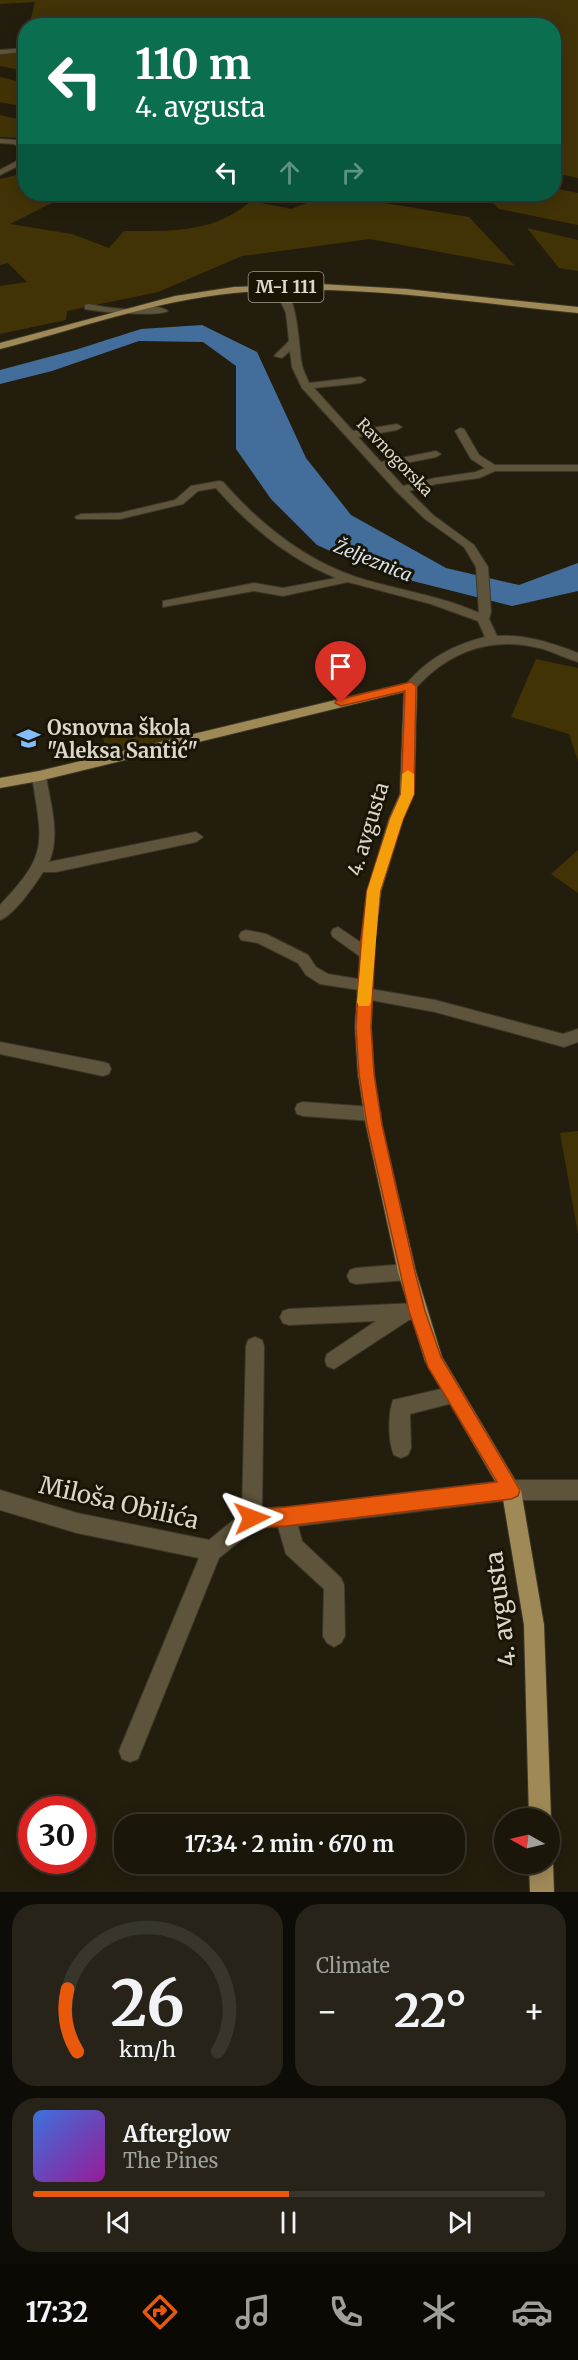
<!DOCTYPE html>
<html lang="en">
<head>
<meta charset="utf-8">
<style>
	:root { --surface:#1a160a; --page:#272318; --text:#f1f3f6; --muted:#9f9f9c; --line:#38352b; --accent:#ea580c }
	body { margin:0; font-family:Merriweather,serif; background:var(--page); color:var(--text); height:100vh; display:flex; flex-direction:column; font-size:22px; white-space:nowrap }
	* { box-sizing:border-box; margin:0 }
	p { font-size:20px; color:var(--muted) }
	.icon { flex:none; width:33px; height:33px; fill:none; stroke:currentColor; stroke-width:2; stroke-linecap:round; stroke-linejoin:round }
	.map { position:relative; height:1892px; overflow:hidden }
	.details { display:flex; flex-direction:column; gap:12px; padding:12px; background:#0e0c06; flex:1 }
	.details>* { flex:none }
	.hud { position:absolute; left:18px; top:18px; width:543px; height:183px; border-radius:24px; box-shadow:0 3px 15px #0003,0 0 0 2px var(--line); background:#0b6e4f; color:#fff; overflow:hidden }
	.needle { width:39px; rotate:278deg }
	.buttons { position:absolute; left:494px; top:1808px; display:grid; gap:12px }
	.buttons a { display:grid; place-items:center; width:66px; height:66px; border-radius:50%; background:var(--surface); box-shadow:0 3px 15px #0003,0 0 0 2px var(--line); font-size:30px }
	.speed { position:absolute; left:18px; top:1796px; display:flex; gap:12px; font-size:30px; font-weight:700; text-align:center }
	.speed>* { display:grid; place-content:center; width:78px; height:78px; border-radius:50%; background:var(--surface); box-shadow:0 3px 15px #0003,0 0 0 2px var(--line); line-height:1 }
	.speed .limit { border:9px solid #d22; background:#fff; color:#111 }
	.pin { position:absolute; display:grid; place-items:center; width:51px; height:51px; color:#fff; margin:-62px -26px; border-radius:50% 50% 50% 0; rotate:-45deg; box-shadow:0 0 6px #0007 }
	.pin .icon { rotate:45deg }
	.me { position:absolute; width:66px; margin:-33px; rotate:87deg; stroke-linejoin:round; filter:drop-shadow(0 0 4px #0008) }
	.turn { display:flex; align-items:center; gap:21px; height:126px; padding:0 18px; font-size:27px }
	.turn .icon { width:78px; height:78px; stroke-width:2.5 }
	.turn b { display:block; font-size:42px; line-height:51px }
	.lanes { display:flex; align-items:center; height:57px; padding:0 18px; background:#0003; justify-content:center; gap:30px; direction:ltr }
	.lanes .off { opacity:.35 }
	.big { font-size:45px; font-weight:700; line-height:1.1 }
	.details .tile { flex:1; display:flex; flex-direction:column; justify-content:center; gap:9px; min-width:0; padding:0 21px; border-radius:24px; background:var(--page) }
	.details .dial { align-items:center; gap:0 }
	.dial svg { height:156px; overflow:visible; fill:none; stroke:var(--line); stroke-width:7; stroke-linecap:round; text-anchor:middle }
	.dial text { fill:var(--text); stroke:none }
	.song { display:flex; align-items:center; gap:18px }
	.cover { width:72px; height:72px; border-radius:9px; background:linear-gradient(135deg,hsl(220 70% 55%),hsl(300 70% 35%)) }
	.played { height:6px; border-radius:3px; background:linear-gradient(90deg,var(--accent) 50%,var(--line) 50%) }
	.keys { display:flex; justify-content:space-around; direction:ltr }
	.heat { display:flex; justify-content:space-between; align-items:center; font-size:33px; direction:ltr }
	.details .tiles { flex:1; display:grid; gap:12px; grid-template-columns:1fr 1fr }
	.tile:last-child { grid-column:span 2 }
	.trip { position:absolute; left:114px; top:1814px; width:351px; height:60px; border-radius:24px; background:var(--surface); box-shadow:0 3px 15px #0003,0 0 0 2px var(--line); font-weight:700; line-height:60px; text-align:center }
	.menu { display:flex; height:96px; justify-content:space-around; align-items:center; background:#0a0904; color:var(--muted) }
	.menu .icon { width:42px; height:42px }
	.menu .current { color:var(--accent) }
	.menu b { font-size:27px; color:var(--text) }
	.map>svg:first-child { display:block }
</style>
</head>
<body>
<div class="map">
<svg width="578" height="1892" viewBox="0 0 578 1892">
	<rect width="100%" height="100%" fill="#231d0d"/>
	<!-- green -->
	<g fill="#423307">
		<polygon points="0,0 578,0 578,178 554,173 554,81 563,71 554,71 554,26 29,26 35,2 0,4"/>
		<polygon points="25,50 25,71 0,66 0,51"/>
		<polygon points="0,77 25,83 25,107 0,102"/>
		<polygon points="0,115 25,121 25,138 0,137"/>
		<path d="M25,173L26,194H70L10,224L72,234L109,248L124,231C157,231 198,233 229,216C237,212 244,206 252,201L291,209L330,194L469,217L515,266L370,239L242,256L158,292L67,311L66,320L0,334V286L27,282L8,263L0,265V179Z"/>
		<polygon points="554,188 578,193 578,225 499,209 484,194 554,194"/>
		<polygon points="527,228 578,240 578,271 559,268"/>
		<polygon points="536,659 578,668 578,761 569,734 511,717"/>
		<polygon points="188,723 194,734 108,754 103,738"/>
		<polygon points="578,850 578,893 551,874"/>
		<polygon points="578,1131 578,1234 560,1133"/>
	</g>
	<!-- water -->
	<polygon fill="#436e9c" points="202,325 257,352 306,458 351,515 446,568 519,585 578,563 578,591 512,606 377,572 317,545 271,499 236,449 236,366 203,342 139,341 52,371 0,384 0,370 75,350 141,329"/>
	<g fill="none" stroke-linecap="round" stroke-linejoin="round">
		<defs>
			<g id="minor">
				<polygon points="26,48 26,52 0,54 0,50"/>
				<polygon points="0,139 16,140 26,144 26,150 14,144 0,143"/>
				<polygon points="26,156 26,162 0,175 0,170"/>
				<path d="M279,284C299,294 298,346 302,365C303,371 307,377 309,383L361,377L366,380L361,383L314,388L353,431L397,424L402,427L397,430L358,437L381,462L436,451L441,454L436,457L386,467L403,486L435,478L476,472L485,468L471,459L455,431L460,428L464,429L479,455L495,465H578V471H495L479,478L436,484L409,491L433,515L474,545L488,567L491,612L489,619L497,636C525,634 552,643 578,653V662C565,658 552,651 539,648C490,636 448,652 415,689H407L405,686L407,683C429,658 453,645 485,637L478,621L431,604L348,582L283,596L254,591L163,607V601L254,583L283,588L336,578C289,559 249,526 216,488L198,491L183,504L120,519H77L75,517L81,514L120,513L175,500L191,486L219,481L223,482C259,523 303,559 356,577C396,590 439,595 479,613L476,567L464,547L425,519L397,492L302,388L292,367L290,351L282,358L274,356L289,341L286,313L274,287Z"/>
				<path d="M88,304C100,306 114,309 126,309C139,309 156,303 168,311C159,317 99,312 85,309V305Z"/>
				<path d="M39,771L46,776C50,803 61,835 49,862L196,832L203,837L196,842L56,872H43C35,885 14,915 0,920V905C50,853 42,843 32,776Z"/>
				<polygon points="338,927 372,950 375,954 372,958 362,958 333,937 331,933 333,929"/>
				<polygon points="246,930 266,934 308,955 316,967 328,974 370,981 373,985 371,989 435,1000 563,1034 578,1029 578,1042 564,1047 435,1012 360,998 357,994 359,990 320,984 306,975 298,963 258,943 241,940 239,936 241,932"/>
				<polygon points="0,1042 103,1062 109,1064 111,1069 109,1074 103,1076 0,1054"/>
				<polygon points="303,1102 373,1107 379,1109 381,1114 379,1119 373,1121 303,1116 297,1114 295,1109 297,1104"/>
				<polygon points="407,1264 413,1266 416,1272 413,1278 407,1280 356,1284 350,1282 347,1276 350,1270 356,1268"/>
				<polygon points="417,1303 423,1305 426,1311 423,1317 409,1320 334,1369 327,1366 325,1360 327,1354 376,1321 289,1325 283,1323 280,1317 283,1311 289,1309"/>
				<polygon points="255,1337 262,1340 264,1346 262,1508 286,1507 511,1480 578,1480 578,1500 511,1500 298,1526 302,1541 341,1578 344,1585 345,1636 341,1643 334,1647 327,1643 323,1636 324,1589 286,1554 278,1527 256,1528 219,1558 138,1759 130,1762 122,1759 119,1751 199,1558 77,1533 0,1510 0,1490 77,1513 209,1540 242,1513 246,1346 248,1340"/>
				<path d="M454,1386L461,1389L463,1395L461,1401L410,1414L411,1448L408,1455L401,1458L394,1455C388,1441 388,1414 393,1400Z"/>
			</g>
			<g id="major">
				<path d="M320,284L406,289L578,307V313C464,302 349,282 234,293C153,301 78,329 0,349V343L175,296L234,287Z"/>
				<polygon points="411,682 417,686 414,794 403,819 381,891 375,940 371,1027 374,1074 382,1125 416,1272 442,1357 521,1490 544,1625 551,1818 549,1824 549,1818 529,1818 524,1625 502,1493 425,1361 398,1272 366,1125 358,1074 355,1027 361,940 367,891 389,819 400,794 404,692 39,781 0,788 0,778 39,771"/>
				<polygon points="549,1855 553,1863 554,1892 530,1892 529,1863 549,1863"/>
			</g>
		</defs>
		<!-- minor casing -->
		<use href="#minor" stroke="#3d3728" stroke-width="2"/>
		<!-- major casing -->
		<use href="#major" stroke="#3d3728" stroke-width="2"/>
		<!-- minor -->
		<use href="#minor" fill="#5e543c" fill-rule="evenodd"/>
		<!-- major -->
		<use href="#major" fill="#9f8a57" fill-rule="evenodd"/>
	</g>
	<!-- route -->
	<polygon fill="#ea580c" stroke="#983908" stroke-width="1.5" points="411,682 416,686 414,794 403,819 380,891 375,940 371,1027 374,1074 382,1125 415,1272 425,1311 441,1357 520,1490 518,1496 511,1499 286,1526 252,1527 246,1525 243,1518 246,1512 252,1509 286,1507 497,1482 428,1367 409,1311 367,1125 359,1074 356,1027 361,940 367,891 390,819 401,794 405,691 341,706 335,703 337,700"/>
	<!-- slow -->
	<polygon fill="#f59e0b" points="408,770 414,774 414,794 403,819 380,891 371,1002 369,1006 359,1006 357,1002 367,891 390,819 401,794 402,774"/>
	<!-- icons -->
	<defs>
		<symbol id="school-bare" viewBox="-9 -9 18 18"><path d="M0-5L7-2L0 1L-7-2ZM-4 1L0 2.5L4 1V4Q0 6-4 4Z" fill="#82bcfa" stroke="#1a1405" stroke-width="2.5" paint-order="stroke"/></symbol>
	</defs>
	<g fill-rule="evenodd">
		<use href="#school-bare" x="12" y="722" width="33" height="33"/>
	</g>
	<g text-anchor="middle" stroke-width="6" stroke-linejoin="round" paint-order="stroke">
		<!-- far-street labels -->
		<g font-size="16" fill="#dad6cb" stroke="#1a1405">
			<text transform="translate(395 457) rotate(46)" y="6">Ravnogorska</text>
		</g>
		<!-- shield labels -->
		<rect fill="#1a1405" stroke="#a09c90" stroke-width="1.5" x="248.5" y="272" width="75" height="30" rx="4.5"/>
		<g font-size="18" font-weight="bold" fill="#dad6cb">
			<text x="286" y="293">M-I 111</text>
		</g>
		<!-- far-water labels -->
		<g font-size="18" font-style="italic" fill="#d8e4f2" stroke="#1a1405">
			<text transform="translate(373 561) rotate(22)" y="6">Željeznica</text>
		</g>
		<!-- poi labels -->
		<g font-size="20" font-weight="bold" fill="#dad6cb" stroke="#1a1405" text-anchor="start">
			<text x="47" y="735">Osnovna škola<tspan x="47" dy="23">"Aleksa Santić"</tspan></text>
		</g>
		<!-- street labels -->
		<g font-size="20" fill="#dad6cb" stroke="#1a1405">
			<text transform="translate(368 829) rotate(-73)" y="7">4. avgusta</text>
		</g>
		<!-- near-street labels -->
		<g font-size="24" fill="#dad6cb" stroke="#1a1405">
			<text transform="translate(119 1503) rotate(13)" y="8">Miloša Obilića</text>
			<text transform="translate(501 1609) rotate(-97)" y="8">4. avgusta</text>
		</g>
	</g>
</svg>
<div class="buttons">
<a><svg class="needle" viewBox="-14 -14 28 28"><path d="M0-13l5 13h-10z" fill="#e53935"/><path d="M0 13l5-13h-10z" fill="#9f9f9c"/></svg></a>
</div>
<div class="speed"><div class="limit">30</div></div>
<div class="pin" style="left:341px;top:703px;background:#d93025"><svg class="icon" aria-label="arrive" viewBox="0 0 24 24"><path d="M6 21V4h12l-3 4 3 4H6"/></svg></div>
<svg class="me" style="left:252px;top:1518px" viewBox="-20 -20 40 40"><path d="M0-17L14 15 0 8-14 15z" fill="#ea580c" stroke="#fff" stroke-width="4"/></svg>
<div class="trip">17:34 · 2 min · 670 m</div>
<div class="hud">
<div class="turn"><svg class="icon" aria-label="left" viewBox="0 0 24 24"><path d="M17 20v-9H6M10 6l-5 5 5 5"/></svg><div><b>110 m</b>4. avgusta</div></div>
<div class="lanes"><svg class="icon" aria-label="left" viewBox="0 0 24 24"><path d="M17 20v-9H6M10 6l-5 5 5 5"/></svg><svg class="icon off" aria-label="ahead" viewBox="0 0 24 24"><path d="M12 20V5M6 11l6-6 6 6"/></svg><svg class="icon off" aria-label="right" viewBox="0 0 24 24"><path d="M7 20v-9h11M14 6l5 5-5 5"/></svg></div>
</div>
</div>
<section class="details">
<div class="tiles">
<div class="tile dial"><svg viewBox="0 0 100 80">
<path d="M14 69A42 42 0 1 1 86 69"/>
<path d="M14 69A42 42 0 0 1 9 37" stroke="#ea580c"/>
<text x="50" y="56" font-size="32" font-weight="700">26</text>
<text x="50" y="72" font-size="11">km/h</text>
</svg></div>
<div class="tile"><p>Climate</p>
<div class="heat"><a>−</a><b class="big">22°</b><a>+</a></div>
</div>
<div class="tile">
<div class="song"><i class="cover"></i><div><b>Afterglow</b><p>The Pines</p></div></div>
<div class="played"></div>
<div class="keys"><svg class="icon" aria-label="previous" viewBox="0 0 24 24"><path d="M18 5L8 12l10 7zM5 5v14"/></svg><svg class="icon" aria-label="pause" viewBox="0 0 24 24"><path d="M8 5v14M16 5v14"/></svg><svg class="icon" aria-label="next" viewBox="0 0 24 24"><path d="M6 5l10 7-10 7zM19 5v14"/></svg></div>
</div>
</div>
</section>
<nav class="menu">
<b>17:32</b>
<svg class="icon current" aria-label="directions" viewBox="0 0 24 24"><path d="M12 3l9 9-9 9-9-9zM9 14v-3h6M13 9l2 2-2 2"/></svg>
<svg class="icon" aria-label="music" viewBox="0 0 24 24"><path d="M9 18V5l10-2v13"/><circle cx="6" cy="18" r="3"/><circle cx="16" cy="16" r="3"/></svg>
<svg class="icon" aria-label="phone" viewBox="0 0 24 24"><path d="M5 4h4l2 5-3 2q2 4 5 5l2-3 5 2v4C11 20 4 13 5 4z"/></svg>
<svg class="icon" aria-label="climate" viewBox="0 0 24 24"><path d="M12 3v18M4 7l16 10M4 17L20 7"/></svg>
<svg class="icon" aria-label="car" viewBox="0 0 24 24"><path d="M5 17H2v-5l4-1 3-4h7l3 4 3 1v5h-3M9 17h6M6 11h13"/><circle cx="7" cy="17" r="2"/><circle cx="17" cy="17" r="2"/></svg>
</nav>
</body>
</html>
